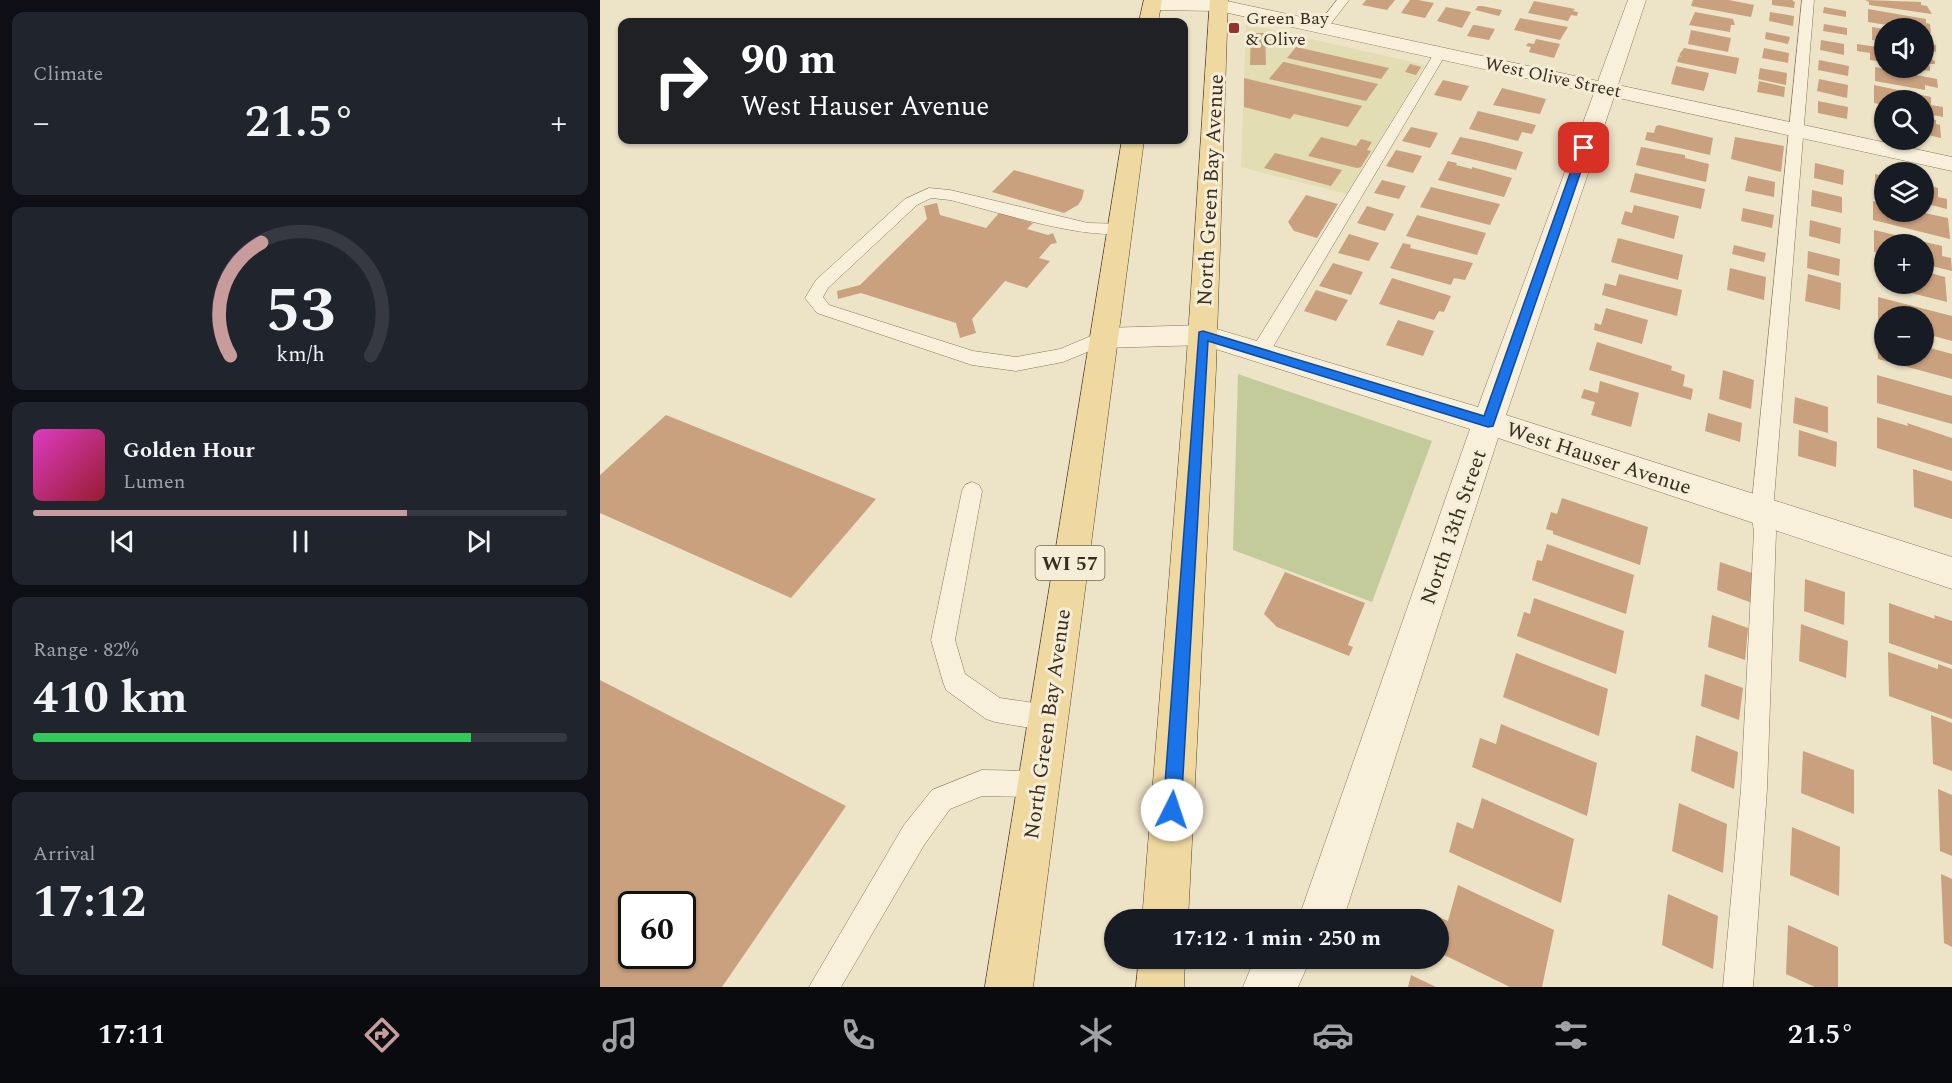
<!DOCTYPE html>
<html lang="en">
<head>
<meta charset="utf-8">
<style>
	:root { --surface:#171b24; --page:#20242c; --text:#f1f3f6; --muted:#9ea1a6; --line:#363941; --accent:#c89c9c }
	body { margin:0; font-family:Spectral,serif; background:var(--page); color:var(--text); height:100vh; display:flex; flex-direction:column; font-size:22px; white-space:nowrap }
	* { box-sizing:border-box; margin:0 }
	p { font-size:20px; color:var(--muted) }
	.icon { flex:none; width:33px; height:33px; fill:none; stroke:currentColor; stroke-width:2; stroke-linecap:round; stroke-linejoin:round }
	.map { position:relative; flex:1; overflow:hidden }
	.sheet { display:flex; flex-direction:column; gap:12px; padding:12px; background:#0d0f14; width:600px }
	.sheet>* { flex:none }
	.guide { position:absolute; left:18px; top:18px; width:570px; height:126px; border-radius:12px; box-shadow:0 2px 4px #0004; background:#202124; color:#fff; overflow:hidden }
	.tools { position:absolute; left:1274px; top:18px; display:grid; gap:12px }
	.tools a { display:grid; place-items:center; width:60px; height:60px; border-radius:50%; background:var(--surface); box-shadow:0 2px 4px #0004; font-size:30px }
	.speed { position:absolute; left:18px; top:891px; display:flex; gap:12px; font-size:30px; font-weight:700; text-align:center }
	.speed>* { display:grid; place-content:center; width:78px; height:78px; border-radius:50%; background:var(--surface); box-shadow:0 2px 4px #0004; line-height:1 }
	.speed .limit { border:3px solid #111; border-radius:9px; background:#fff; color:#111 }
	.pin { position:absolute; display:grid; place-items:center; width:51px; height:51px; color:#fff; margin:-26px; border-radius:12px; box-shadow:0 3px 9px #0006 }
	.me { position:absolute; width:66px; margin:-33px; rotate:4deg; stroke-linejoin:round; filter:drop-shadow(0 0 4px #0008) }
	.turn { display:flex; align-items:center; gap:21px; height:126px; padding:0 24px; font-size:27px }
	.turn .icon { width:78px; height:78px; stroke-width:2.5 }
	.turn b { display:block; font-size:42px; line-height:51px }
	.big { font-size:45px; font-weight:700; line-height:1.1 }
	.sheet .tile { flex:1; display:flex; flex-direction:column; justify-content:center; gap:9px; min-width:0; padding:0 21px; border-radius:12px; background:var(--page) }
	.sheet .dial { align-items:center; gap:0 }
	.dial svg { height:156px; overflow:visible; fill:none; stroke:var(--line); stroke-width:7; stroke-linecap:round; text-anchor:middle }
	.dial text { fill:var(--text); stroke:none }
	.song { display:flex; align-items:center; gap:18px }
	.cover { width:72px; height:72px; border-radius:9px; background:linear-gradient(135deg,hsl(310 70% 55%),hsl(350 70% 35%)) }
	.played { height:6px; border-radius:3px; background:linear-gradient(90deg,var(--accent) 70%,var(--line) 70%) }
	.keys { display:flex; justify-content:space-around; direction:ltr }
	.heat { display:flex; justify-content:space-between; align-items:center; font-size:33px; direction:ltr }
	.charge { height:9px; border-radius:4px; background:linear-gradient(90deg,#34c759 82%,var(--line) 0) }
	.trip { position:absolute; left:504px; top:909px; width:345px; height:60px; border-radius:30px; background:var(--surface); box-shadow:0 2px 4px #0004; font-weight:700; line-height:60px; text-align:center }
	.dock { display:flex; height:96px; justify-content:space-around; align-items:center; background:#090b0e; color:var(--muted) }
	.dock .icon { width:42px; height:42px }
	.dock .selected { color:var(--accent) }
	.dock b { font-size:27px; color:var(--text) }
	main { display:flex; flex:1; min-height:0 }
	.map>svg:first-child { display:block }
</style>
</head>
<body>
<main>
<section class="sheet">
<div class="tile"><p>Climate</p>
<div class="heat"><a>−</a><b class="big">21.5°</b><a>+</a></div>
</div>
<div class="tile dial"><svg viewBox="0 0 100 80">
<path d="M14 69A42 42 0 1 1 86 69"/>
<path d="M14 69A42 42 0 0 1 30 11" stroke="#c89c9c"/>
<text x="50" y="56" font-size="32" font-weight="700">53</text>
<text x="50" y="72" font-size="11">km/h</text>
</svg></div>
<div class="tile">
<div class="song"><i class="cover"></i><div><b>Golden Hour</b><p>Lumen</p></div></div>
<div class="played"></div>
<div class="keys"><svg class="icon" aria-label="previous" viewBox="0 0 24 24"><path d="M18 5L8 12l10 7zM5 5v14"/></svg><svg class="icon" aria-label="pause" viewBox="0 0 24 24"><path d="M8 5v14M16 5v14"/></svg><svg class="icon" aria-label="next" viewBox="0 0 24 24"><path d="M6 5l10 7-10 7zM19 5v14"/></svg></div>
</div>
<div class="tile"><p>Range · 82%</p><b class="big">410 km</b><div class="charge"></div></div>
<div class="tile"><p>Arrival</p><b class="big">17:12</b></div>
</section>
<div class="map">
<svg width="1352" height="987" viewBox="0 0 1352 987">
	<rect width="100%" height="100%" fill="#ede3c7"/>
	<!-- farmland -->
	<polygon fill="#e3ddb4" points="646,24 825,65 747,194 641,167"/>
	<!-- green -->
	<polygon fill="#c3cb9b" points="638,374 832,441 772,602 633,550"/>
	<!-- building -->
	<g fill="#caa17e" fill-rule="evenodd">
		<polygon points="766,0 795,0 787,10 762,5"/>
		<polygon points="810,0 818,0 834,3 825,18 801,13"/>
		<polygon points="1093,0 1129,0 1154,5 1151,17 1091,6"/>
		<polygon points="1172,0 1192,0 1195,2 1194,8 1172,5"/>
		<polygon points="1265,0 1321,2 1321,5 1327,6 1332,14 1269,5 1269,2"/>
		<polygon points="934,1 975,9 973,11 978,12 977,16 971,15 968,21 928,13"/>
		<polygon points="878,6 882,6 902,10 899,16 875,10"/>
		<polygon points="846,7 871,12 862,28 837,21"/>
		<polygon points="1224,7 1246,11 1246,17 1223,13"/>
		<polygon points="1268,9 1326,19 1326,23 1330,24 1331,33 1323,32 1323,28 1306,28 1268,22"/>
		<polygon points="1095,12 1133,19 1135,25 1131,25 1130,32 1089,25"/>
		<polygon points="1170,12 1194,16 1193,26 1169,21"/>
		<polygon points="920,18 968,27 960,40 914,30"/>
		<polygon points="1224,24 1247,28 1247,35 1223,31"/>
		<polygon points="873,25 875,25 895,29 889,40 867,36"/>
		<polygon points="1272,27 1284,29 1284,43 1272,40"/>
		<polygon points="1091,30 1131,38 1128,52 1088,44"/>
		<polygon points="1166,32 1190,37 1188,44 1165,39"/>
		<polygon points="651,33 665,33 666,65 650,65"/>
		<polygon points="1323,36 1327,37 1327,43 1336,45 1336,52 1323,50"/>
		<polygon points="936,39 960,44 954,58 929,52 931,47 926,46 928,43 934,44"/>
		<polygon points="1221,40 1244,44 1244,55 1220,50"/>
		<polygon points="1257,44 1284,48 1284,62 1270,60 1270,53 1257,51"/>
		<polygon points="696,47 789,68 781,79 687,58"/>
		<polygon points="1084,48 1139,58 1136,74 1077,62 1079,56 1082,57 1079,55"/>
		<polygon points="1164,48 1189,53 1188,63 1162,58"/>
		<polygon points="1323,56 1335,61 1335,64 1325,64 1330,66 1330,71 1316,69 1323,68"/>
		<polygon points="1219,60 1249,66 1248,76 1218,70"/>
		<polygon points="683,62 684,62 778,84 766,101 669,79"/>
		<polygon points="810,64 821,67 816,75 805,72"/>
		<polygon points="1076,66 1109,73 1104,91 1071,84"/>
		<polygon points="1275,67 1337,79 1338,88 1325,85 1325,90 1275,81"/>
		<polygon points="1160,68 1187,73 1186,85 1158,79"/>
		<polygon points="644,78 762,106 748,127 694,114 690,119 644,107"/>
		<polygon points="1219,79 1248,85 1247,98 1217,91"/>
		<polygon points="843,80 869,86 861,101 834,95"/>
		<polygon points="1159,81 1185,87 1184,97 1157,92"/>
		<polygon points="1274,85 1331,97 1331,105 1343,107 1343,117 1323,113 1323,100 1284,100 1284,105 1274,103"/>
		<polygon points="902,88 946,99 940,114 893,105"/>
		<polygon points="1218,101 1248,107 1247,119 1218,113"/>
		<polygon points="878,111 936,125 932,134 922,132 918,141 869,129"/>
		<polygon points="1323,118 1336,120 1336,124 1340,125 1341,138 1323,134"/>
		<polygon points="1059,125 1113,138 1110,155 1045,140 1047,132 1054,133 1056,126"/>
		<polygon points="811,127 838,133 830,148 802,141"/>
		<polygon points="721,137 756,146 761,139 772,142 767,150 771,151 761,167 757,168 708,156"/>
		<polygon points="860,137 885,142 923,152 916,170 851,154"/>
		<polygon points="1135,137 1184,146 1181,172 1131,159"/>
		<polygon points="1041,147 1085,155 1085,158 1109,164 1106,182 1036,165"/>
		<polygon points="796,150 822,156 813,173 786,166"/>
		<polygon points="675,153 742,170 731,186 664,168"/>
		<polygon points="848,161 857,163 856,165 872,169 872,167 912,178 904,197 838,180"/>
		<polygon points="1215,163 1244,170 1243,185 1214,178"/>
		<polygon points="414,170 484,190 482,199 478,205 464,213 392,192"/>
		<polygon points="1035,173 1105,189 1101,209 1030,192"/>
		<polygon points="1275,174 1284,176 1284,194 1275,192"/>
		<polygon points="1148,176 1175,182 1174,197 1145,191"/>
		<polygon points="782,180 806,186 799,199 774,193"/>
		<polygon points="1323,184 1338,188 1338,197 1347,199 1347,209 1323,203"/>
		<polygon points="831,187 900,204 890,225 820,207"/>
		<polygon points="1212,190 1242,197 1242,213 1211,206"/>
		<polygon points="706,195 738,204 717,238 694,231 688,222"/>
		<polygon points="1273,201 1284,203 1284,212 1320,212 1348,218 1350,239 1273,220"/>
		<polygon points="337,203 340,215 386,228 399,213 433,223 427,229 448,235 453,233 457,243 451,244 439,258 450,261 427,288 405,281 372,319 376,333 360,338 356,323 261,293 238,299 237,291 260,285 327,219 324,206"/>
		<polygon points="1034,205 1079,216 1074,239 1021,224 1025,211 1032,213"/>
		<polygon points="767,206 794,214 785,231 757,223"/>
		<polygon points="1143,208 1174,215 1172,228 1141,221"/>
		<polygon points="817,215 886,233 877,255 806,236"/>
		<polygon points="1210,220 1241,228 1240,244 1209,236"/>
		<polygon points="1274,230 1342,246 1342,256 1351,258 1352,271 1323,264 1323,244 1284,244 1284,254 1274,252"/>
		<polygon points="749,234 779,243 769,261 738,253"/>
		<polygon points="1018,238 1083,255 1078,280 1011,262"/>
		<polygon points="803,243 811,245 810,248 873,263 865,280 854,278 851,285 790,268"/>
		<polygon points="1134,245 1166,253 1164,262 1132,254"/>
		<polygon points="1208,251 1240,259 1239,276 1207,268"/>
		<polygon points="733,263 763,272 751,295 719,286"/>
		<polygon points="1130,268 1166,277 1164,300 1127,290"/>
		<polygon points="1323,271 1345,277 1347,302 1299,290 1299,284 1323,284"/>
		<polygon points="1019,274 1082,290 1077,316 1002,295 1005,283 1016,286"/>
		<polygon points="1208,274 1241,283 1240,310 1205,301"/>
		<polygon points="792,278 851,296 844,312 839,311 834,320 779,304"/>
		<polygon points="716,290 748,300 736,321 704,311"/>
		<polygon points="1278,297 1352,316 1352,341 1323,333 1323,316 1284,316 1284,323 1278,322"/>
		<polygon points="1006,308 1048,320 1042,344 994,330 995,323 1001,325"/>
		<polygon points="798,320 834,331 823,356 786,345"/>
		<polygon points="1277,334 1284,336 1284,356 1323,356 1323,346 1352,354 1352,379 1278,359"/>
		<polygon points="997,342 1072,366 1071,370 1085,375 1083,386 1093,389 1091,400 989,370"/>
		<polygon points="1123,370 1154,380 1151,409 1119,399"/>
		<polygon points="1277,375 1352,396 1352,424 1277,403"/>
		<polygon points="1000,381 1039,393 1031,427 991,415 995,402 981,398 984,389 998,393"/>
		<polygon points="1195,397 1228,407 1228,433 1193,423"/>
		<polygon points="1108,413 1142,423 1140,442 1105,431"/>
		<polygon points="66,415 276,499 191,598 0,513 0,475"/>
		<polygon points="1277,417 1308,426 1307,423 1352,438 1352,471 1277,448"/>
		<polygon points="1199,430 1237,442 1236,467 1198,456"/>
		<polygon points="1313,469 1352,481 1352,519 1314,507"/>
		<polygon points="962,498 1048,527 1040,565 953,534 953,531 946,529 951,512 957,514"/>
		<polygon points="947,544 1034,575 1026,614 932,580 937,560 942,561"/>
		<polygon points="1120,562 1155,574 1152,603 1117,590"/>
		<polygon points="685,572 765,603 748,645 753,647 749,656 677,627 664,614"/>
		<polygon points="1205,579 1245,592 1244,625 1204,611"/>
		<polygon points="934,598 1024,631 1016,674 917,636 924,612 930,614"/>
		<polygon points="1289,603 1335,619 1334,615 1352,621 1352,665 1289,643"/>
		<polygon points="1112,615 1148,628 1145,660 1108,647"/>
		<polygon points="1201,624 1248,641 1246,678 1199,661"/>
		<polygon points="1288,652 1338,669 1338,664 1352,669 1352,719 1289,696"/>
		<polygon points="916,653 1008,689 999,736 903,697"/>
		<polygon points="1105,674 1143,688 1139,720 1101,706"/>
		<path d="M0,680L246,806L122,987H0ZM32,904H82V956H32Z"/>
		<polygon points="1331,715 1352,723 1352,771 1333,764"/>
		<polygon points="901,724 997,763 987,816 872,767 880,738 896,744"/>
		<polygon points="1096,735 1138,752 1134,789 1091,771"/>
		<polygon points="1203,751 1254,770 1254,814 1201,793"/>
		<polygon points="1338,789 1352,795 1352,856 1340,851"/>
		<polygon points="882,798 974,839 961,903 849,852 857,822 873,829"/>
		<polygon points="1079,803 1127,824 1123,873 1072,851"/>
		<polygon points="1192,827 1240,847 1239,896 1190,875"/>
		<polygon points="1341,874 1352,879 1352,947 1344,943"/>
		<polygon points="858,885 954,930 942,987 910,987 838,952 838,920 828,920 830,913 848,921"/>
		<polygon points="1068,894 1118,916 1113,969 1062,945"/>
		<polygon points="1188,925 1238,947 1238,987 1215,987 1186,974"/>
		<polygon points="811,975 836,987 808,987"/>
	</g>
	<g fill="none" stroke-linecap="round" stroke-linejoin="round">
		<defs>
			<g id="service">
				<polygon points="737,0 749,0 726,30 718,30 716,27"/>
				<polygon points="1202,0 1214,0 1173,511 1176,532 1167,789 1153,987 1123,987 1141,789 1154,532 1151,511"/>
				<polygon points="841,48 847,52 667,357 660,359 653,357 651,352 653,347 835,52"/>
				<path d="M329,188L350,190L488,223L526,224L528,228L526,232C489,242 391,210 350,200L331,198L317,205L228,288L223,297L229,305L373,351L416,357L460,349L503,331L509,333L512,338L509,343L463,362L416,371L372,365L217,313L205,298L216,280L305,199Z"/>
				<polygon points="372,482 379,485 382,491 355,640 365,674 400,698 448,705 457,709 461,718 457,727 448,731 395,722 386,719 346,690 343,682 331,640 362,491 365,485"/>
				<polygon points="382,770 438,771 447,775 451,784 447,793 438,797 382,796 350,809 324,845 241,987 209,987 304,825 332,790"/>
			</g>
			<g id="minor">
				<polygon points="545,0 622,0 998,81 1028,0 1046,0 1018,85 1352,157 1352,171 1014,97 906,415 1352,557 1352,589 898,438 743,920 698,920 870,429 603,345 503,348 493,345 489,338 493,331 503,328 603,325 878,407 994,93 619,11 552,10 545,8 543,4"/>
				<polygon points="662,958 711,958 698,987 643,987 650,970"/>
			</g>
			<g id="primary">
				<polygon points="544,0 562,0 558,22 539,22"/>
				<polygon points="610,0 628,0 616,368 588,920 542,920 586,368"/>
				<polygon points="522,140 544,140 433,987 385,987"/>
				<polygon points="539,958 585,958 584,987 536,987"/>
			</g>
		</defs>
		<!-- service casing -->
		<use href="#service" stroke="#88765d" stroke-width="1"/>
		<!-- minor casing -->
		<use href="#minor" stroke="#88765d" stroke-width="1"/>
		<!-- primary casing -->
		<use href="#primary" stroke="#564430" stroke-width="1"/>
		<!-- service -->
		<use href="#service" fill="#f8f0da" fill-rule="evenodd"/>
		<!-- minor -->
		<use href="#minor" fill="#f8f0da" fill-rule="evenodd"/>
		<!-- primary -->
		<use href="#primary" fill="#efd9a0" fill-rule="evenodd"/>
	</g>
	<!-- route -->
	<polygon fill="#1a73e8" stroke="#114b97" stroke-width="1.5" points="984,145 989,148 893,426 888,427 608,341 581,810 578,816 572,819 566,816 563,810 599,332 603,331 884,416 979,148"/>
	<!-- markers -->
	<rect fill="#95322e" stroke="#f5edd6" stroke-width="2" x="628" y="22" width="12" height="12" rx="3"/>
	<g text-anchor="middle" stroke-width="6" stroke-linejoin="round" paint-order="stroke">
		<!-- far-poi labels -->
		<g font-size="18" fill="#392d20" stroke="#f5edd6" text-anchor="start">
			<text x="646" y="24">Green Bay<tspan x="646" dy="21">&amp; Olive</tspan></text>
		</g>
		<!-- far-street labels -->
		<g font-size="18" fill="#392d20" stroke="#f5edd6">
			<text transform="translate(953 77) rotate(12)" y="6">West Olive Street</text>
		</g>
		<!-- shield labels -->
		<rect fill="#f5edd6" stroke="#716757" stroke-width="1.5" x="435.5" y="546" width="69" height="34" rx="4.5"/>
		<g font-size="20" font-weight="bold" fill="#392d20">
			<text x="470" y="570">WI 57</text>
		</g>
		<!-- street labels -->
		<g font-size="21" fill="#392d20" stroke="#f5edd6">
			<text transform="translate(610 190) rotate(-87)" y="7">North Green Bay Avenue</text>
			<text transform="translate(999 458) rotate(18)" y="7">West Hauser Avenue</text>
			<text transform="translate(853 527) rotate(-71)" y="7">North 13th Street</text>
			<text transform="translate(447 724) rotate(-82)" y="7">North Green Bay Avenue</text>
		</g>
	</g>
</svg>
<div class="tools">
<a><svg class="icon" aria-label="sound" viewBox="0 0 24 24"><path d="M4 9h4l5-4v14l-5-4H4zM17 9q2 3 0 6"/></svg></a>
<a><svg class="icon" aria-label="search" viewBox="0 0 24 24"><circle cx="10" cy="10" r="6"/><path d="M15 15l6 6"/></svg></a>
<a><svg class="icon" aria-label="layers" viewBox="0 0 24 24"><path d="M12 4l9 5-9 5-9-5zM3 14l9 5 9-5"/></svg></a>
<a>+</a>
<a>−</a>
</div>
<div class="speed"><div class="limit">60</div></div>
<div class="pin" style="left:984px;top:148px;background:#d93025"><svg class="icon" aria-label="arrive" viewBox="0 0 24 24"><path d="M6 21V4h12l-3 4 3 4H6"/></svg></div>
<svg class="me" style="left:572px;top:810px" viewBox="-20 -20 40 40"><circle r="19" fill="#fff"/><path d="M0-13L10 11 0 6-10 11z" fill="#1a73e8"/></svg>
<div class="trip">17:12 · 1 min · 250 m</div>
<div class="guide">
<div class="turn"><svg class="icon" aria-label="right" viewBox="0 0 24 24"><path d="M7 20v-9h11M14 6l5 5-5 5"/></svg><div><b>90 m</b>West Hauser Avenue</div></div>
</div>
</div>
</main>
<nav class="dock">
<b>17:11</b>
<svg class="icon selected" aria-label="directions" viewBox="0 0 24 24"><path d="M12 3l9 9-9 9-9-9zM9 14v-3h6M13 9l2 2-2 2"/></svg>
<svg class="icon" aria-label="music" viewBox="0 0 24 24"><path d="M9 18V5l10-2v13"/><circle cx="6" cy="18" r="3"/><circle cx="16" cy="16" r="3"/></svg>
<svg class="icon" aria-label="phone" viewBox="0 0 24 24"><path d="M5 4h4l2 5-3 2q2 4 5 5l2-3 5 2v4C11 20 4 13 5 4z"/></svg>
<svg class="icon" aria-label="climate" viewBox="0 0 24 24"><path d="M12 3v18M4 7l16 10M4 17L20 7"/></svg>
<svg class="icon" aria-label="car" viewBox="0 0 24 24"><path d="M5 17H2v-5l4-1 3-4h7l3 4 3 1v5h-3M9 17h6M6 11h13"/><circle cx="7" cy="17" r="2"/><circle cx="17" cy="17" r="2"/></svg>
<svg class="icon" aria-label="filters" viewBox="0 0 24 24"><path d="M4 7h16M4 17h16"/><circle cx="9" cy="7" r="2"/><circle cx="15" cy="17" r="2"/></svg>
<b>21.5°</b>
</nav>
</body>
</html>
